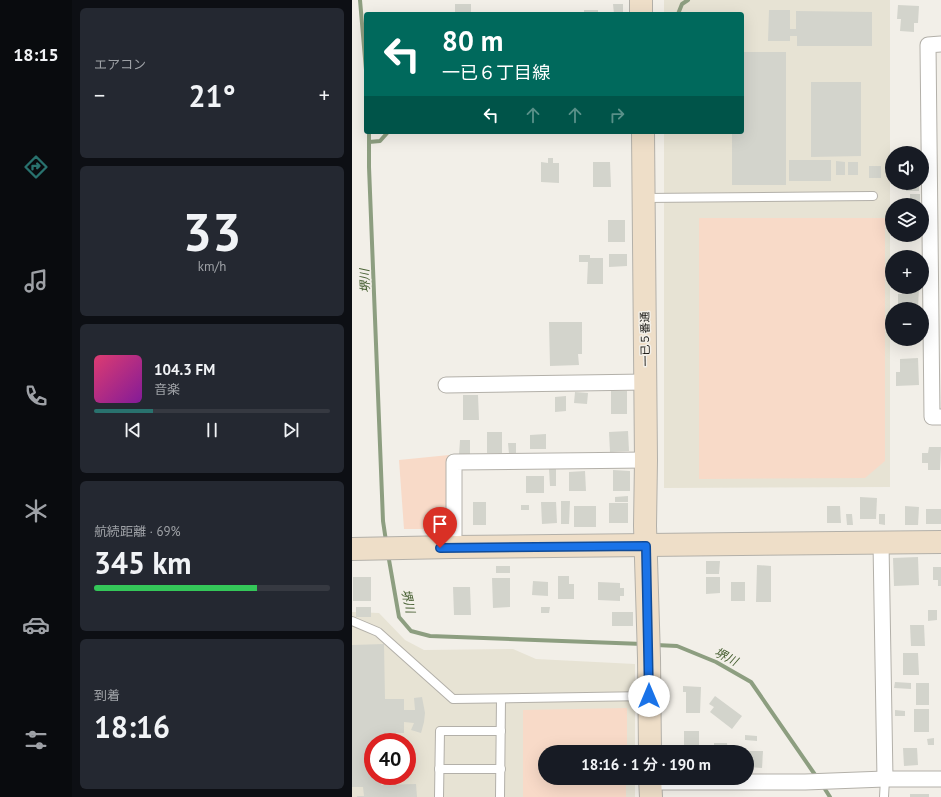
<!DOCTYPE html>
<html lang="ja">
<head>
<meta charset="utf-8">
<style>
	:root { --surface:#171b24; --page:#242831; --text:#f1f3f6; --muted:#9ea1a6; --line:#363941; --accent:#29726e }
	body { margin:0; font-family:"PT Sans","Noto Sans JP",sans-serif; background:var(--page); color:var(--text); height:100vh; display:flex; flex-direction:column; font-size:15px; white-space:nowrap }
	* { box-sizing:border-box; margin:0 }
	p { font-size:13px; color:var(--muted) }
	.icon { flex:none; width:22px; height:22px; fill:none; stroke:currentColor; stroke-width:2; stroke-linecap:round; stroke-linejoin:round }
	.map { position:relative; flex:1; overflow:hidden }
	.details { display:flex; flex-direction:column; gap:8px; padding:8px; background:#0d0f14; width:280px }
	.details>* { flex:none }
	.guide { position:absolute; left:12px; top:12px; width:380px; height:122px; border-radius:4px; box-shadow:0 4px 16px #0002; background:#00695c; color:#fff; overflow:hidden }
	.controls { position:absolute; left:533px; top:146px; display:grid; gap:8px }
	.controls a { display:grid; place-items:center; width:44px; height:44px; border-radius:50%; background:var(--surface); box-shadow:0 4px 16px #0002; font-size:20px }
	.speed { position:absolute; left:12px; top:733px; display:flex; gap:8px; font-size:20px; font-weight:700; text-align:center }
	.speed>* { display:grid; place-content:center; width:52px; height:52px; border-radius:50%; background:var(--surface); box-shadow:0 4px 16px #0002; line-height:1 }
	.speed .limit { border:6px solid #d22; background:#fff; color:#111 }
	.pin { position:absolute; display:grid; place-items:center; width:34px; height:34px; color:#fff; margin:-41px -17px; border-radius:50% 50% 50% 0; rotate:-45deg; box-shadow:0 0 4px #0007 }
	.pin .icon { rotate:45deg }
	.me { position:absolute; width:44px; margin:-22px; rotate:0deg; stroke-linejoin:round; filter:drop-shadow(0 0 3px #0008) }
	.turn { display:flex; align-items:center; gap:14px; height:84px; padding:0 12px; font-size:18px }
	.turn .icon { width:52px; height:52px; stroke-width:2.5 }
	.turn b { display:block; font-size:28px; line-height:34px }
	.lanes { display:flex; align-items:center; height:38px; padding:0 12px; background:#0003; justify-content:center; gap:20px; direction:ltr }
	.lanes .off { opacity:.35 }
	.big { font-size:30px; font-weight:600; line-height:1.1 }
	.details .widget { flex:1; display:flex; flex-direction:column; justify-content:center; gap:6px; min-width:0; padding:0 14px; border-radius:6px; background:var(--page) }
	.details .dial { align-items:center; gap:0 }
	.dial b { font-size:52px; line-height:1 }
	.song { display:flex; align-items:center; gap:12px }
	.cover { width:48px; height:48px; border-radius:6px; background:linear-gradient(135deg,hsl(340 70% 55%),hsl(290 70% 35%)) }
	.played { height:4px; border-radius:2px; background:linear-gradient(90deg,var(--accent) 25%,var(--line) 25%) }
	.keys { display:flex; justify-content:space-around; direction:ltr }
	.heat { display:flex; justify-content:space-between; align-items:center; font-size:22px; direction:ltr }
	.charge { height:6px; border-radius:3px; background:linear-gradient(90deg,#34c759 69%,var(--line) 0) }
	.trip { position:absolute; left:186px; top:745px; width:216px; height:40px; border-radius:20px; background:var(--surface); box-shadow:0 4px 16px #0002; font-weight:600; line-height:40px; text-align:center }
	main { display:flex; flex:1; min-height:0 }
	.menu { display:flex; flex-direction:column; width:72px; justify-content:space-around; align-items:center; background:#090b0e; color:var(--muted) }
	.menu .icon { width:28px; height:28px }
	.menu .on { color:var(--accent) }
	.menu b { font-size:18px; color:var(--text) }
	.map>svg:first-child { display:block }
</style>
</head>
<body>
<main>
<nav class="menu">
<b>18:15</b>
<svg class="icon on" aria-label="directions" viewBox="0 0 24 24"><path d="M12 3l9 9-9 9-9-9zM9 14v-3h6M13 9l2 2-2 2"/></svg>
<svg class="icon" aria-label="music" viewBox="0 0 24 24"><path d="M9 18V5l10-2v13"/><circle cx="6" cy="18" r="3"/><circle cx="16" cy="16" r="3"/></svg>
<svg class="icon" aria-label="phone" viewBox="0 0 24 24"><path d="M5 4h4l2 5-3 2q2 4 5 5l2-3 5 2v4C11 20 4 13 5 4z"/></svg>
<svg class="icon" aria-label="climate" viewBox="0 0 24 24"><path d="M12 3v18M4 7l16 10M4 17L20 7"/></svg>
<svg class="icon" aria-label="car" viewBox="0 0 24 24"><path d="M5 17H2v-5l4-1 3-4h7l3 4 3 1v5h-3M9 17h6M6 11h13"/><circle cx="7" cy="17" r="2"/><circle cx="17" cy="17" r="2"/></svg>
<svg class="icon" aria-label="filters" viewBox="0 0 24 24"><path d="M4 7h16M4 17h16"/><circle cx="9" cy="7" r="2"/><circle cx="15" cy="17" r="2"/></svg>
</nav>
<section class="details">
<div class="widget"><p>エアコン</p>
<div class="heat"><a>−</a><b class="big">21°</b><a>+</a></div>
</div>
<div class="widget dial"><b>33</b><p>km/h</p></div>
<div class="widget">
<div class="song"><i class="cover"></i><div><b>104.3 FM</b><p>音楽</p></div></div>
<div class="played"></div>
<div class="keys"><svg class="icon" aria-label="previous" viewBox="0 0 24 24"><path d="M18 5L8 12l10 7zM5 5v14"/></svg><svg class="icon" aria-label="pause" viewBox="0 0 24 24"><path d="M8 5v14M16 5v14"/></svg><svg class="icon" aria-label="next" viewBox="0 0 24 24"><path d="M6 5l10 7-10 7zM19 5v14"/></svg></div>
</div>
<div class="widget"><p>航続距離 · 69%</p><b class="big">345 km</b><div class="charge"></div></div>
<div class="widget"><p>到着</p><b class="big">18:16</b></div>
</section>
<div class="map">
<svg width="589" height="797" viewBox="0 0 589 797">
	<rect width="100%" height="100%" fill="#f2efe8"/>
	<!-- built -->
	<g fill="#e7e3d4" fill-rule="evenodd">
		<polygon points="312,0 538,0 538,487 312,488 312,132 390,132 390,14 312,14"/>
		<path d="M0,612L27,613L53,640L72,650L161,649L184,659L283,664V752H193V778H283V797H0ZM21,742H55V776H21Z"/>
	</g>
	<!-- green -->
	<g fill="#f8dac8">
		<polygon points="347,218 533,218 533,461 513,478 347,479"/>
		<polygon points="97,455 96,529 52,529 47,460"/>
		<polygon points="275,708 275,752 193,752 193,778 274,778 274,797 171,797 171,710"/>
	</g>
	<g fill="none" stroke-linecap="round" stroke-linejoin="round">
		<!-- stream -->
		<g stroke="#8d9e80" stroke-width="4">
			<polyline points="8,0 14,70"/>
			<polyline points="326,14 330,4 336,0"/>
			<polyline points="17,132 17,167 31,521 34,541"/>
			<polyline points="17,142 28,141 36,132"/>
			<polyline points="36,554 47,617 59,631 78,636 291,644"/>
			<polyline points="304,645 325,646 364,662 399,682 466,779"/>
			<polyline points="471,786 478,797"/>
		</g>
	</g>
	<!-- building -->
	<g fill="#d3d4cc">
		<rect x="103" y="4" width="16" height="10"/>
		<polygon points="261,4 271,4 271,14 262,14"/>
		<polygon points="546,5 567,6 566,23 562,23 562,32 548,31 549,19 545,19"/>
		<rect x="232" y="10" width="14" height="4"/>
		<polygon points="417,10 438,10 438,29 444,29 444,11 520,12 520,46 445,46 445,36 438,36 438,41 416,41"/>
		<polygon points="390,52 434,52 434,185 380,185 380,132 390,132"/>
		<polygon points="459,82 509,82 509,156 459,157"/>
		<polygon points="196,158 201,158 201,163 207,163 207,183 189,182 189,162 196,163"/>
		<rect x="437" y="160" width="42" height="21"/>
		<polygon points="484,161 493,162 493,175 484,175"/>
		<polygon points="241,162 258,162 259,187 241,187"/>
		<rect x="496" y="162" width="10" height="13"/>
		<rect x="517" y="166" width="12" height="12"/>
		<rect x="554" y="185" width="13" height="6"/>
		<rect x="558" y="194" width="10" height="11"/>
		<rect x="256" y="220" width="17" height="22"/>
		<polygon points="257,254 275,254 275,266 257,267"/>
		<polygon points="227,255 238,255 238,258 251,258 251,284 235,284 236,262 227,262"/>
		<polygon points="553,287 567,287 566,308 546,308 546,294 553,294"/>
		<polygon points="197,322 230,322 230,354 226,354 227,365 198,366"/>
		<rect x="547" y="339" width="18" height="3"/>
		<polygon points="566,358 567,385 544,386 544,372 548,372 548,359"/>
		<rect x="259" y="391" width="16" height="23"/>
		<polygon points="223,392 236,393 235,404 222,403"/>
		<polygon points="111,395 126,395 127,420 111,420"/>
		<polygon points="214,396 214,411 203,412 203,397"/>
		<polygon points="276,431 277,451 258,452 257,432"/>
		<rect x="135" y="432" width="15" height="21"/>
		<polygon points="194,434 194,449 178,449 178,435"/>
		<polygon points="108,440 118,440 118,455 107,455"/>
		<polygon points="156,443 164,443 164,453 157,454"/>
		<polygon points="577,447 589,447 588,470 576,470 576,463 570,463 570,453 576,453"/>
		<polygon points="197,469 204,469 204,486 198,486"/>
		<polygon points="261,470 278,471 278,491 261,491"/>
		<polygon points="233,471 234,491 217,491 217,472"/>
		<rect x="174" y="476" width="18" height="17"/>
		<polygon points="276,496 276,502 263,502 263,497"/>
		<polygon points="508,497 525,498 524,519 508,519"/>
		<polygon points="209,501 218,501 217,524 209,524"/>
		<rect x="121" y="502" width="13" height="23"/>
		<polygon points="189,502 204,502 205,523 190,524"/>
		<rect x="257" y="503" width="19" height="20"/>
		<rect x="169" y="505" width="8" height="5"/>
		<rect x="222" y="506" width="22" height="21"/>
		<polygon points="475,506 488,506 489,523 475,523"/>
		<polygon points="553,506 567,507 566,525 553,525"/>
		<rect x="574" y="509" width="15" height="15"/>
		<polygon points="494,514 500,514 501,525 495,525"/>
		<polygon points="527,514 533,514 533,525 527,524"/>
		<polygon points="566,557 567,585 542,586 541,558"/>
		<polygon points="354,561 368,561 367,574 354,574"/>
		<polygon points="405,565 419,566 419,602 404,602"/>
		<rect x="144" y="566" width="14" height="7"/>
		<polygon points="581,567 589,567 589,586 586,586 586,580 581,580"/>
		<polygon points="206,576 217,576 217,584 222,584 222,599 206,599"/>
		<rect x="1" y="577" width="18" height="24"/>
		<polygon points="354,577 368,577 368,593 354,594"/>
		<polygon points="140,578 158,578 158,607 141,608"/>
		<polygon points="181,581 196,582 196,596 180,595"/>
		<polygon points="246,582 268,583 268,588 272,588 272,596 268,596 268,601 246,600"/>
		<rect x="379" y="582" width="14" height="19"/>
		<polygon points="101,587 118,587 119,615 102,615"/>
		<rect x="4" y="607" width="15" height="10"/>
		<polygon points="189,607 198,607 197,613 189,613"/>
		<polygon points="576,610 585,610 585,620 576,621"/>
		<rect x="260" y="612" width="21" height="14"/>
		<polygon points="558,625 572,625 573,646 559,646"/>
		<polygon points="32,644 33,699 52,699 52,710 63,710 62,698 70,697 73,713 72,722 69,733 59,730 62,723 52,722 52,733 34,733 34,742 21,742 21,776 39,776 35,779 29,779 29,785 64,784 65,797 5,797 5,796 12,796 11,787 0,787 0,645"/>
		<polygon points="551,653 566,653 567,675 551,675"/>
		<polygon points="543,682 559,683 559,689 542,688"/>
		<rect x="564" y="683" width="13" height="22"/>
		<polygon points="331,686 349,687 348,713 334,713 334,692 331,692"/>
		<polygon points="363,696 390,716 380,729 358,712 362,707 357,704"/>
		<rect x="562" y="709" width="15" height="23"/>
		<polygon points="543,710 553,711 553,716 543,716"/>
		<rect x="332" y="731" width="15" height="21"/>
		<polygon points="393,735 405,736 405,741 393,740"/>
		<polygon points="582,738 582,745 576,745 575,739"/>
		<polygon points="362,743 375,743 376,752 362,752"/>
		<polygon points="551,748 565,748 566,765 552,766"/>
		<polygon points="396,751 411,751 410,768 396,767"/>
		<rect x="558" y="794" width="19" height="3"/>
	</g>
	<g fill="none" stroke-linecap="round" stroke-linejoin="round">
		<defs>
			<g id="lane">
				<polyline points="292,198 521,196"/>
				<polyline points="0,621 26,632 101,699 297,696"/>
				<polyline points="87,769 149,769"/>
				<polyline points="87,797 88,731 149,731"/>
				<polyline points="148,797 149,699"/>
				<polyline points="532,797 533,779"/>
			</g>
			<g id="street">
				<polyline points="589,44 576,45 580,417 589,417"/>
				<polyline points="94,385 294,382"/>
				<polyline points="529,543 533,779"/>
				<polyline points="101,547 102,534 102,462 294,460"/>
				<polyline points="299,782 453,782 533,779 589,779"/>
			</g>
			<g id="secondary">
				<polyline points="289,0 289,14"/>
				<polyline points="291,132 294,460 293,526 297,658 298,752"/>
				<polyline points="0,549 101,547 589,542"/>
				<polyline points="298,778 299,797"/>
			</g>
		</defs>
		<!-- lane casing -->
		<use href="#lane" stroke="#b3b0a9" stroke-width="10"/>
		<!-- street casing -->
		<use href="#street" stroke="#b3b0a9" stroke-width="17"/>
		<!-- secondary casing -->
		<use href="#secondary" stroke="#b3b0a9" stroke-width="24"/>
		<!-- lane -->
		<use href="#lane" stroke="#fff" stroke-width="8"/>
		<!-- street -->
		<use href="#street" stroke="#fff" stroke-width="15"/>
		<!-- secondary -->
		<use href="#secondary" stroke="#eedec8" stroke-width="22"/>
	</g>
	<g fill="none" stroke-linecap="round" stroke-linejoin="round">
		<defs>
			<polyline id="route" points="88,548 294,546 297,696"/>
		</defs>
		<!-- route casing -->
		<use href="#route" stroke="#114b97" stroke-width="10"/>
		<!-- route -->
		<use href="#route" stroke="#1a73e8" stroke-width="7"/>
	</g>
	<g text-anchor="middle" stroke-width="3" stroke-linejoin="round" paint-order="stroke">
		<!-- street labels -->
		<g font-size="11" fill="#161512" stroke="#f2efe8">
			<text transform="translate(293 339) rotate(-91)" y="4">一已５番通</text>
		</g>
		<!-- water labels -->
		<g font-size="12" font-style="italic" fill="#465f31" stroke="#f2efe8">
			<text transform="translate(13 281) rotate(-92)" y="4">堺川</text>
			<text transform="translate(56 601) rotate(77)" y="4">堺川</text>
			<text transform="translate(374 657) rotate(27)" y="4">堺川</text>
		</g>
	</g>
</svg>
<div class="controls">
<a><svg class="icon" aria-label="sound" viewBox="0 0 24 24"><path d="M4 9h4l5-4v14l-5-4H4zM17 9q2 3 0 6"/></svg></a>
<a><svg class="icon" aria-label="layers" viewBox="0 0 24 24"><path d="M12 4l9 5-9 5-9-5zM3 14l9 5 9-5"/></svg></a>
<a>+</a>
<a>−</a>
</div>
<div class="speed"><div class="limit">40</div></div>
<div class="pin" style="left:88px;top:548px;background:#d93025"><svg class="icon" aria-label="arrive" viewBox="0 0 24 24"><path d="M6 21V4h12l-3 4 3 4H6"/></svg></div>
<svg class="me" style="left:297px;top:696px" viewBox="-20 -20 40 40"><circle r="19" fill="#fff"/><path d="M0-13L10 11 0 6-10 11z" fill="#1a73e8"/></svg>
<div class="trip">18:16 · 1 分 · 190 m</div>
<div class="guide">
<div class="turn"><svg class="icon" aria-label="left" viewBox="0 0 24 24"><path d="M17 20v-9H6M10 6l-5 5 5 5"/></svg><div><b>80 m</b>一已６丁目線</div></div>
<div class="lanes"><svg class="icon" aria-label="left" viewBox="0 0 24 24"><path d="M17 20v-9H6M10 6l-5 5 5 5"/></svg><svg class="icon off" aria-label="ahead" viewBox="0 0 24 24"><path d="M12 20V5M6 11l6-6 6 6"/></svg><svg class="icon off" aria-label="ahead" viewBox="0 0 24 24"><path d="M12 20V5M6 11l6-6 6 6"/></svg><svg class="icon off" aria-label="right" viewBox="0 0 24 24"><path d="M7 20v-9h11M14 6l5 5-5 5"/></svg></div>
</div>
</div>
</main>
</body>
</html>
